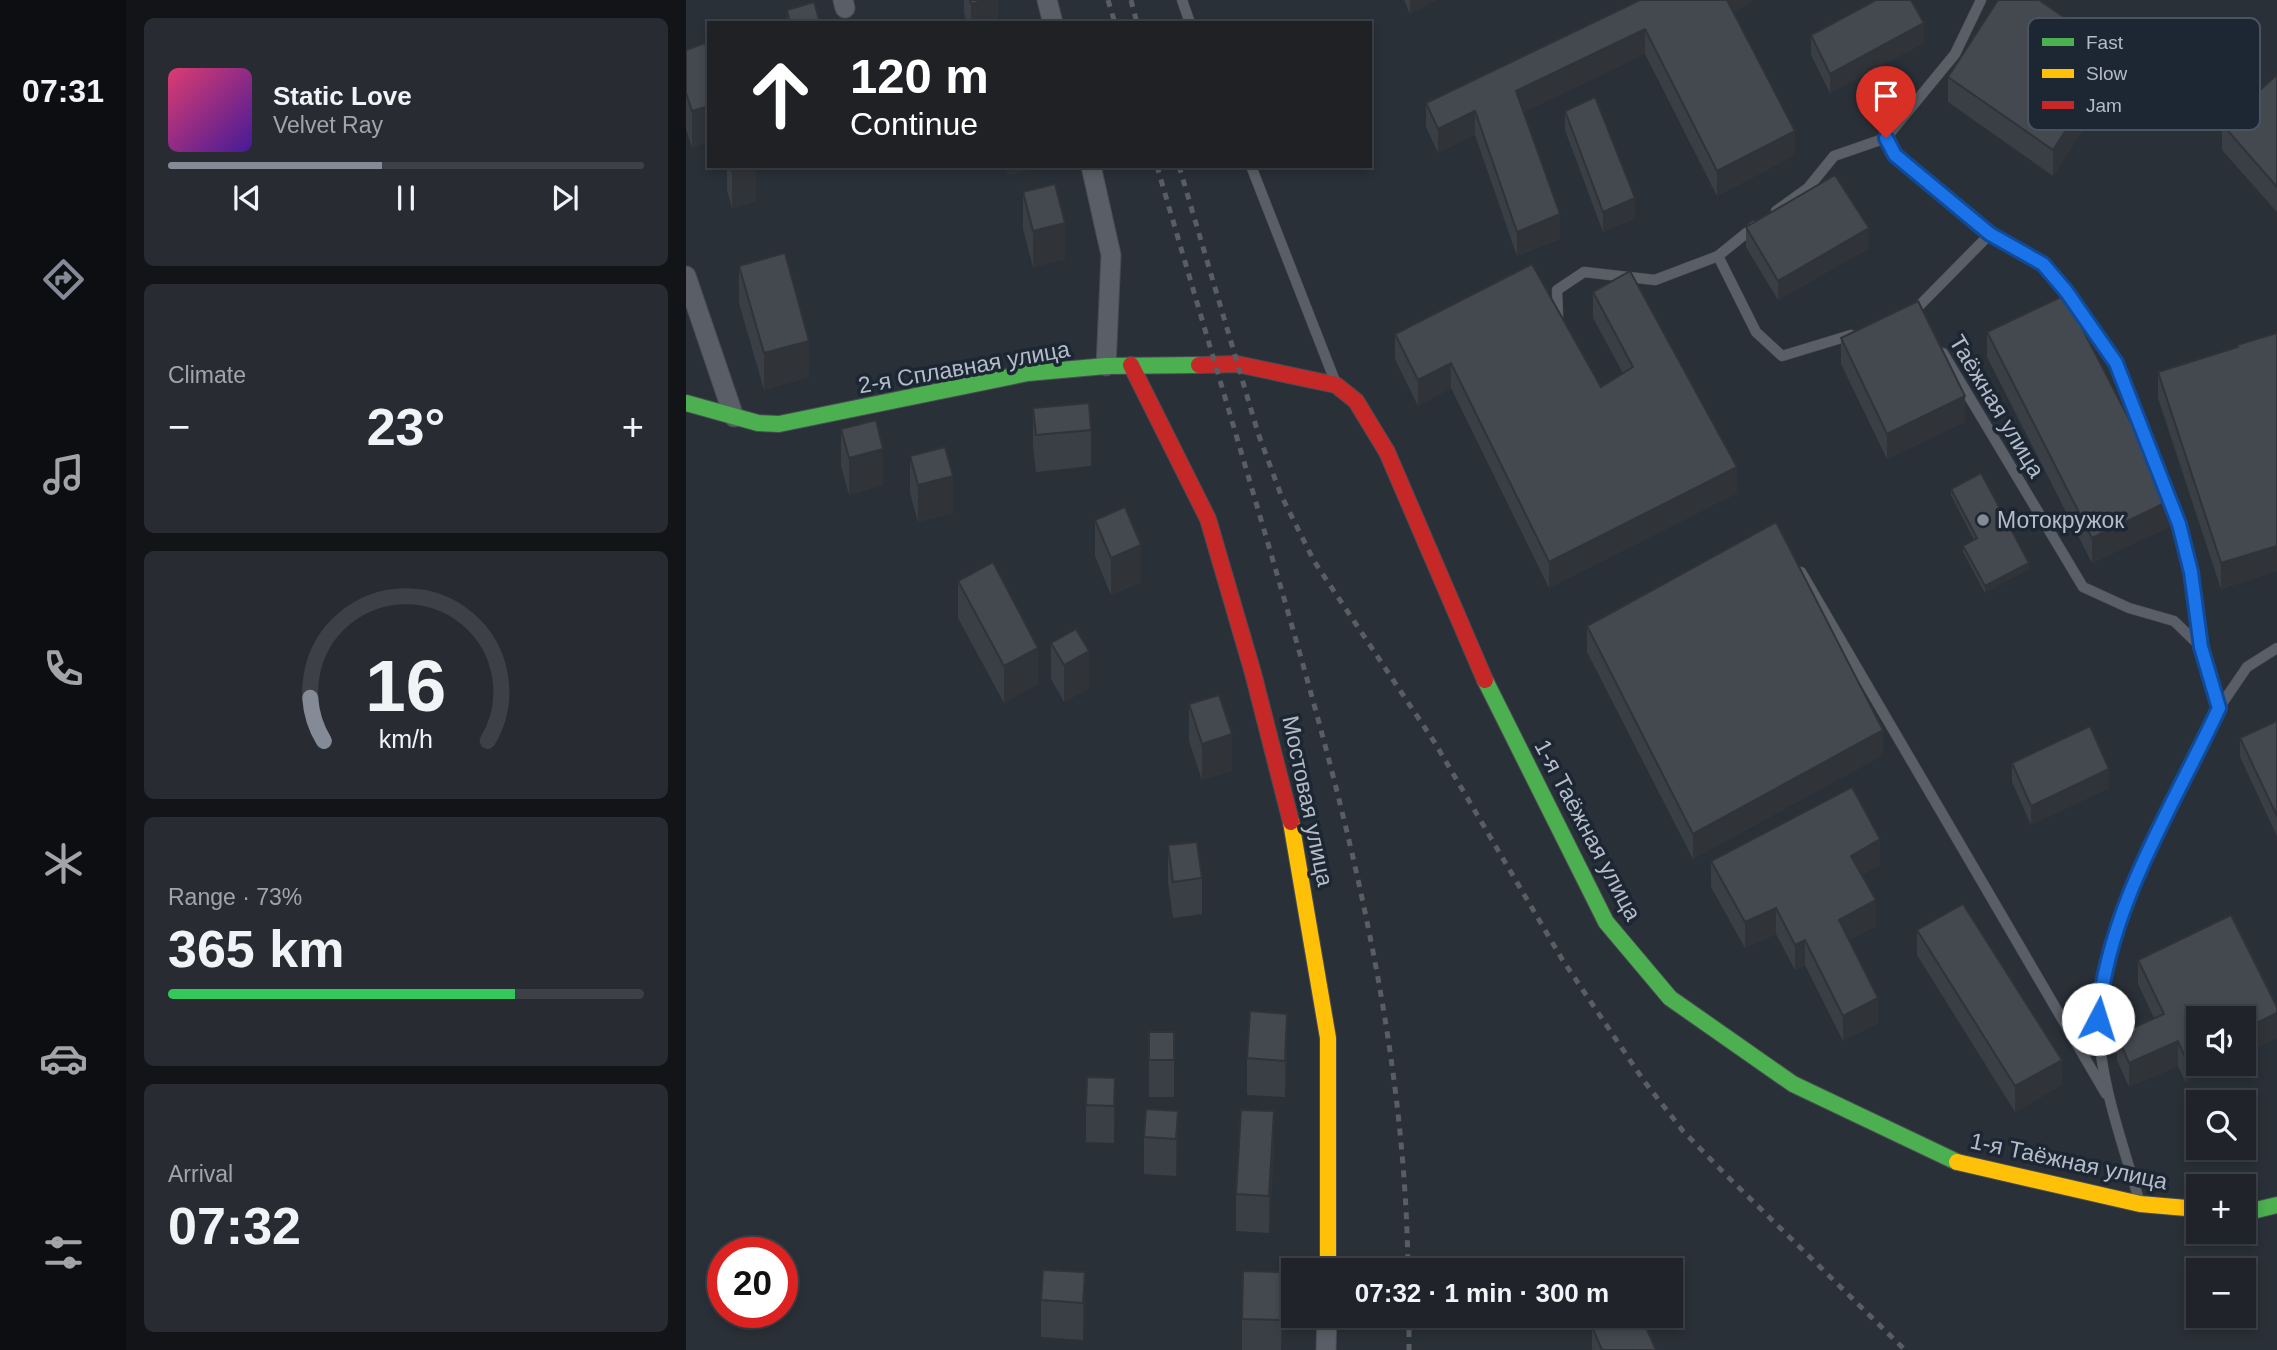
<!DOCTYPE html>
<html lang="en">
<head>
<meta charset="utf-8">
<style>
	:root { --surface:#20242a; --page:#282c32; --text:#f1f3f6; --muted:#a2a4a8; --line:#3d4147; --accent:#848b96 }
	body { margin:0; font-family:Arial,sans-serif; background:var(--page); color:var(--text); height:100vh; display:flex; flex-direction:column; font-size:26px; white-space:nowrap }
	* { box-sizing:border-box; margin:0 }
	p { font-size:23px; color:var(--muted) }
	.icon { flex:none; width:38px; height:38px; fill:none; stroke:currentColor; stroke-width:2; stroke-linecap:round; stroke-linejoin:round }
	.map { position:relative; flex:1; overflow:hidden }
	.side { display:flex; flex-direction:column; gap:18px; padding:18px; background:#121417; width:560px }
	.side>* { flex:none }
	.top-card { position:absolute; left:21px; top:21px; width:665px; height:147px; border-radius:0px; box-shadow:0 4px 10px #0003,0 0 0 2px var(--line); background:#202124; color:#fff; overflow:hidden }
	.buttons { position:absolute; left:1500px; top:1006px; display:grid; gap:14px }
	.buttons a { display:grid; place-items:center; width:70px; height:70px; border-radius:0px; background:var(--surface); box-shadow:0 4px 10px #0003,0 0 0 2px var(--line); font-size:35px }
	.speed { position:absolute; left:21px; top:1237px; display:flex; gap:14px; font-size:35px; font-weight:700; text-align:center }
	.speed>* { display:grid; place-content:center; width:91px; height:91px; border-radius:50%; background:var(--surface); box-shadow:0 4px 10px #0003,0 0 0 2px var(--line); line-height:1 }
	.speed .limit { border:10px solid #d22; background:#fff; color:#111 }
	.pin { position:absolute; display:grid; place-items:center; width:60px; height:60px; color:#fff; margin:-72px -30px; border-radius:50% 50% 50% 0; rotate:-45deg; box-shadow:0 0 7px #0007 }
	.pin .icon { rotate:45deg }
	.me { position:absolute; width:77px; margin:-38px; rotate:5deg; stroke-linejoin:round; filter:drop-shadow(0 0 5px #0008) }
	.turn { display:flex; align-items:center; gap:24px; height:147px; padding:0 28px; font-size:32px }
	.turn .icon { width:91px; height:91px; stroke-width:2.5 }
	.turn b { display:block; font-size:49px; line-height:60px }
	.big { font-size:52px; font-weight:700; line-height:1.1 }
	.side .tile { flex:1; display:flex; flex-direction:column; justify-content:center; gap:10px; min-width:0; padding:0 24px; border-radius:10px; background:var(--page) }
	.side .dial { align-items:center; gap:0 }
	.dial svg { height:182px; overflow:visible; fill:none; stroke:var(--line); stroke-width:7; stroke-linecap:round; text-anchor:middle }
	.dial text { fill:var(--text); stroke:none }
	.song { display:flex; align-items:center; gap:21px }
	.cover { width:84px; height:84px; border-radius:10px; background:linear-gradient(135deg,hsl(340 70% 55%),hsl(260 70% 35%)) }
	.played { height:7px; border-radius:4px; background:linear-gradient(90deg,var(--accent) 45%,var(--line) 45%) }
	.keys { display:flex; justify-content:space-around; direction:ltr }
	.heat { display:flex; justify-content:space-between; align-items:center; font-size:38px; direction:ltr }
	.charge { height:10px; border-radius:5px; background:linear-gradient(90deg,#34c759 73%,var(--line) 0) }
	.trip { position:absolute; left:595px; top:1258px; width:402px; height:70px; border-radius:0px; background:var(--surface); box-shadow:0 4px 10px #0003,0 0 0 2px var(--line); font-weight:700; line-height:70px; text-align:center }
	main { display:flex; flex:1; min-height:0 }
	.menu { display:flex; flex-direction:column; width:126px; justify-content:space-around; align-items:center; background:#0d0e11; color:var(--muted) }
	.menu .icon { width:49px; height:49px }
	.menu .on { color:var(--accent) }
	.menu b { font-size:32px; color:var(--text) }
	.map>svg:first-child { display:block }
</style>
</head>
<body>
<main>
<nav class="menu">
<b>07:31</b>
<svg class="icon on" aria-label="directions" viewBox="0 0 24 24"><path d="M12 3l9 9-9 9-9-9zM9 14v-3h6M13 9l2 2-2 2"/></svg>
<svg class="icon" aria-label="music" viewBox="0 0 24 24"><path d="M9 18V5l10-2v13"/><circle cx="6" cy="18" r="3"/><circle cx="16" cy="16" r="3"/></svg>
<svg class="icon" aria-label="phone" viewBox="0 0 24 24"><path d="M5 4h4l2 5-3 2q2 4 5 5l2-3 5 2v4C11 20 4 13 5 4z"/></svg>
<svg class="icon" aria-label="climate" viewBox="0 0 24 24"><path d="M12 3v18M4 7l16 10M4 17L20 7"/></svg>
<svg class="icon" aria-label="car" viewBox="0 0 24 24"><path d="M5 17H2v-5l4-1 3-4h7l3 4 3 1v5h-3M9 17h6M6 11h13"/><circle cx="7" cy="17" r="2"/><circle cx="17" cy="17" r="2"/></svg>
<svg class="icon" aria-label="filters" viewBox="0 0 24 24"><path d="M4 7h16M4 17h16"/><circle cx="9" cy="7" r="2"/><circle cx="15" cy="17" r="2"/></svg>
</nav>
<section class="side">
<div class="tile">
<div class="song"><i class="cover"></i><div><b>Static Love</b><p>Velvet Ray</p></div></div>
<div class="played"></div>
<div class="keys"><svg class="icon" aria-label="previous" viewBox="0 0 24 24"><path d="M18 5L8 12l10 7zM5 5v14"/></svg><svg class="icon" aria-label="pause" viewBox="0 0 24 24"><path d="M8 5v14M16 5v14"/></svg><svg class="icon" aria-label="next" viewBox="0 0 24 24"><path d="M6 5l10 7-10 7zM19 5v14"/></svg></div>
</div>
<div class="tile"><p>Climate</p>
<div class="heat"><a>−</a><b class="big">23°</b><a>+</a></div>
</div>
<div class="tile dial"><svg viewBox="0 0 100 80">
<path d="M14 69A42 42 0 1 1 86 69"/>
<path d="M14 69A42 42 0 0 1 8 50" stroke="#848b96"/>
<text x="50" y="56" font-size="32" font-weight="700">16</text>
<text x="50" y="72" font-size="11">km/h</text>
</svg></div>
<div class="tile"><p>Range · 73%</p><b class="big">365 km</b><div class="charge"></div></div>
<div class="tile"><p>Arrival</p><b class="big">07:32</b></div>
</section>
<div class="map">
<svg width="1591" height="1350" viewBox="0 0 1591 1350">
	<rect width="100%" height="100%" fill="#2a3038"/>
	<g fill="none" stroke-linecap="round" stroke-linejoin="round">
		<defs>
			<g id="lane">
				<polyline points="496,0 504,23"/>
				<polyline points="1295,0 1269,54 1200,138 1209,155 1304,234 1357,264 1380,291 1430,363 1493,525 1505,572 1515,646"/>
				<polyline points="565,166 649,381"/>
				<polyline points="1090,211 1122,188 1148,156 1200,138"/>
				<polyline points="1032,256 1070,332 1096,356 1165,335"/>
				<polyline points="1224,310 1231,308 1304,234"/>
				<polyline points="872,318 871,290 898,272 969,280 1032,256 1069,226"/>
				<path d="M1257,353L1397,587L1443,608L1488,621L1515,647L1533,708C1493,793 1411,926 1412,1018C1413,1080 1436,1141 1453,1200"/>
				<polyline points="1115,572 1420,1094"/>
				<polyline points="1533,708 1561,667 1591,648"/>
			</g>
			<g id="street">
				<polyline points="157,0 159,8"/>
				<polyline points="361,0 367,23"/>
				<polyline points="405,166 425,255 420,366"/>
				<polyline points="0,276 48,417"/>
				<polyline points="640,1350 641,1316"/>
			</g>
			<g id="fast">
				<polyline points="0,403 72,423 93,424 342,373 420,366 513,365"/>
				<polyline points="799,680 920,922 984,998 1107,1084 1271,1162"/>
				<polyline points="1558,1213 1591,1205"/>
			</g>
			<g id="slow">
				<polyline points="605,822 642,1038 642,1270"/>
				<polyline points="1271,1162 1454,1204 1512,1209"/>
			</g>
			<g id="jam">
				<polyline points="445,365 522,519 567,673 605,822"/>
				<polyline points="513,365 551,364 650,385 670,401 701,452 799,680"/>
			</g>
		</defs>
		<!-- lane casing -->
		<use href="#lane" stroke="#484c53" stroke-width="11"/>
		<!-- street casing -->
		<use href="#street" stroke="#484c53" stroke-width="21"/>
		<!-- fast casing -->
		<use href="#fast" stroke="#484c53" stroke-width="18"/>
		<!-- slow casing -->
		<use href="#slow" stroke="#484c53" stroke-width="18"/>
		<!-- jam casing -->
		<use href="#jam" stroke="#484c53" stroke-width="18"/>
		<!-- lane -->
		<use href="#lane" stroke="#5a5e66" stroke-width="10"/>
		<!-- street -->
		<use href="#street" stroke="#5a5e66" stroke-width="19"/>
		<!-- fast -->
		<use href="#fast" stroke="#4caf50" stroke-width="16"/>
		<!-- slow -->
		<use href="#slow" stroke="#ffc107" stroke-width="16"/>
		<!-- jam -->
		<use href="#jam" stroke="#c62828" stroke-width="16"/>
		<!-- rail -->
		<g stroke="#595d64" stroke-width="5" stroke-dasharray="7 7" stroke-linecap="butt">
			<polyline points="422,0 429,23"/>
			<polyline points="445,0 451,23"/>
			<path d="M471,166C512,307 554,447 595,588C660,811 719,1037 722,1270"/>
			<polyline points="493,166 572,433 595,495 628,561 749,743 876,959 958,1081 997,1131 1039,1174 1219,1350"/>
			<polyline points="723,1316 723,1350"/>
		</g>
	</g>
	<!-- wall -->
	<g fill="#3a3f45">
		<polygon points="278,0 312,0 312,23 280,23 278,12"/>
		<polygon points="718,0 751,0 724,14"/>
		<polygon points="954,0 1066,0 1061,5 1047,11 1109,155 1031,196 959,54 838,112 874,239 831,256 789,135 752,153 740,127 740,103"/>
		<polygon points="101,10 134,23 101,23"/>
		<polygon points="1125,35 1238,43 1144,93 1125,55"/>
		<polygon points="19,43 6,148 0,129 0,50"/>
		<polygon points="1591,75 1591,212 1536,150 1536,124"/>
		<polygon points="1262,77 1430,79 1367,176 1262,102"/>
		<polygon points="879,111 949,218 917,232 879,130"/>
		<polygon points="41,166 70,166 70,201 46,208 41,190"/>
		<polygon points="337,192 379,259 347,267 337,229"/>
		<polygon points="1060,227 1183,248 1092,300 1060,247"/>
		<polygon points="53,266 123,377 78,390 53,303"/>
		<polygon points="907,292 1051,493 863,588 765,388 732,406 709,359 709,334 915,387 937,373 907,318"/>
		<polygon points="1301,332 1485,526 1406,563 1301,357"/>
		<polygon points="1591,333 1591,571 1535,589 1472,398 1472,372 1551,347 1551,345"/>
		<polygon points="1155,338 1279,422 1201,459 1155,364"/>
		<polygon points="347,408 405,430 405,466 350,472 347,445"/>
		<polygon points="155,429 197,485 163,495 155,466"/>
		<polygon points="224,456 267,513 232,522 224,493"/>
		<polygon points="1265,489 1343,569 1299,593 1277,552 1277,546 1288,540 1265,495"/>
		<polygon points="409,520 455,582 425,595 409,556"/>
		<polygon points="272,581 352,684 318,703 272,618"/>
		<polygon points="901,626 1197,755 1007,859 901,652"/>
		<polygon points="365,643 403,688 378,702 365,679"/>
		<polygon points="503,704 546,771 516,780 503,741"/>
		<polygon points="1591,721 1591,836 1554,757 1554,738"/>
		<polygon points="1326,763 1423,788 1345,825 1326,782"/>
		<polygon points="482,845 516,878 516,914 487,918 482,882"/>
		<polygon points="1025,861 1194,865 1176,875 1190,926 1163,940 1192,1023 1157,1041 1119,965 1109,970 1090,934 1059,948 1025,887"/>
		<polygon points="1231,930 1376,1085 1329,1112 1231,955"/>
		<polygon points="1452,960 1591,1007 1591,1038 1558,1054 1558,1018 1512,1064 1536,1064 1499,1082 1492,1066 1443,1087 1431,1060 1431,1035 1468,1018 1452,984"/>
		<rect x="463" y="1032" width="25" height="65"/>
		<polygon points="601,1050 599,1097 561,1095 561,1058"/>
		<polygon points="429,1078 428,1143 400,1142 400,1105"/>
		<polygon points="492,1111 492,1147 490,1176 458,1174 458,1137"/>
		<polygon points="588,1148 583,1233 550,1231 550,1194"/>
		<polygon points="399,1272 399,1309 397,1340 355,1337 355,1300"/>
		<polygon points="596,1309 595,1350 556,1350 556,1319"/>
		<polygon points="906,1327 970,1350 906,1350"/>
	</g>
	<!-- shaded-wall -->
	<g fill="#303338">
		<polygon points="300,0 312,0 312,23 285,23 285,4"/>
		<polygon points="724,0 751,0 724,14"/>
		<polygon points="1037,0 1066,0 1061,5 1037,16"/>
		<polygon points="1238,23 1238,43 1144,93 1144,74"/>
		<polygon points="959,29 959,54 830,116 830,91"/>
		<polygon points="1430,53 1430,79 1367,176 1367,150"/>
		<polygon points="23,106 23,142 6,148 6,111"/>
		<polygon points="789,111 789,135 752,153 752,129"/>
		<polygon points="1109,131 1109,155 1031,196 1031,171"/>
		<polygon points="65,166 70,166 70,201 46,208 46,171"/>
		<polygon points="127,166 140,166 127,170"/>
		<polygon points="321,166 350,166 350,169 321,176"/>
		<polygon points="949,198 949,218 917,232 917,212"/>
		<polygon points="874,214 874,239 831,256 831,232"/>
		<polygon points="379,223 379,259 347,267 347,231"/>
		<polygon points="1183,228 1183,248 1092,300 1092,281"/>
		<polygon points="123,341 123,377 78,390 78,353"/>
		<polygon points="765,363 765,388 732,406 732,380"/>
		<polygon points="1279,396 1279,422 1201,459 1201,434"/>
		<polygon points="197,449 197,485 163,495 163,458"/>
		<polygon points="1051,467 1051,493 863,588 863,562"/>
		<polygon points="267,476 267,513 232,522 232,485"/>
		<polygon points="1485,500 1485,526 1406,563 1406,538"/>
		<polygon points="455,545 455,582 425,595 425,558"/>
		<polygon points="1591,546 1591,571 1535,589 1535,563"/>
		<polygon points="1343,563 1343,569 1299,593 1299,586"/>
		<polygon points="352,648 352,684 318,703 318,666"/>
		<polygon points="403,651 403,688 378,702 378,665"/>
		<polygon points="1197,730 1197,755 1007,859 1007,834"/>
		<polygon points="546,734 546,771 516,780 516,744"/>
		<polygon points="1423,769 1423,788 1345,825 1345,806"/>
		<polygon points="1194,839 1194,865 1165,881 1165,856"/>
		<polygon points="1190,900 1190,926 1153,945 1153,920"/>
		<polygon points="1090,908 1090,934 1059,948 1059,922"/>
		<polygon points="1119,940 1119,965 1109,970 1109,945"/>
		<polygon points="1192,998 1192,1023 1157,1041 1157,1016"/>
		<polygon points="1591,1013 1591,1038 1558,1054 1558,1029"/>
		<polygon points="601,1014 601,1050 599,1097 599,1061"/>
		<polygon points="1492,1041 1492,1066 1443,1087 1443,1063"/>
		<polygon points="1512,1051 1512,1064 1536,1064 1499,1082 1499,1057"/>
		<polygon points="1376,1060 1376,1085 1329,1112 1329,1086"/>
		<polygon points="429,1078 429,1115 428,1143 428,1106"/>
		<polygon points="492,1111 492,1147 490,1176 490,1139"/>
		<polygon points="588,1111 588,1148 583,1233 583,1196"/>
		<polygon points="399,1272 399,1309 397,1340 397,1303"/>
		<polygon points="596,1272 596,1309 595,1350 595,1320"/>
	</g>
	<!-- building -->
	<g fill="#444950" stroke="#303338" stroke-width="2">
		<polygon points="284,0 300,0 285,4"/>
		<polygon points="954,0 1041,0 1109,131 1031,171 959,29 830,91 874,214 831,232 789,111 752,129 740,103"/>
		<polygon points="1190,0 1225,0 1238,23 1144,74 1125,35"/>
		<polygon points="1312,0 1353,0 1430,53 1367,150 1262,77"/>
		<polygon points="128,2 134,23 104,23 101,10"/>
		<polygon points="210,20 210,23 199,23"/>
		<polygon points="19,43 23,56 23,106 6,111 0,93 0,50"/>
		<polygon points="1591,75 1591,187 1536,124"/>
		<polygon points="909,97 949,198 917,212 879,111"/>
		<polygon points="45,166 65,166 46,171"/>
		<polygon points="1149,175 1183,228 1092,281 1060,227"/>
		<polygon points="369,184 379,223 347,231 337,192"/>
		<polygon points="99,253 123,341 78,353 53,266"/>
		<polygon points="846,264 915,387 947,367 907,292 944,271 1051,467 863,562 765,363 732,380 709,334"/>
		<polygon points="1379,295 1485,500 1406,538 1301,332"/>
		<polygon points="1232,301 1279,396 1201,434 1155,338"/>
		<polygon points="1591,333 1591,546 1535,563 1472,372 1552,347 1551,345"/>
		<polygon points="403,403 405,430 350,435 347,408"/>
		<polygon points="190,420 197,449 163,458 155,429"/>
		<polygon points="259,447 267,476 232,485 224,456"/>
		<polygon points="1295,473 1343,563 1299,586 1277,546 1291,538 1265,489"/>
		<polygon points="439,507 455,545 425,558 409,520"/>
		<polygon points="1090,522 1197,730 1007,834 901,626"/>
		<polygon points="307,562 352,648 318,666 272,581"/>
		<polygon points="390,629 403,651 378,665 365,643"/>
		<polygon points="533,695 546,734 516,744 503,704"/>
		<polygon points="1591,721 1591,816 1554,738"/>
		<polygon points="1404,726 1423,769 1345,806 1326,763"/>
		<polygon points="1166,787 1194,839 1165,856 1190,900 1153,920 1192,998 1157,1016 1119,940 1109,945 1090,908 1059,922 1025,861"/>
		<polygon points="511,842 516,878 487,882 482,845"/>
		<polygon points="1277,904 1376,1060 1329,1086 1231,930"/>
		<polygon points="1545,915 1591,1007 1591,1013 1558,1029 1558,1018 1512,1018 1512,1051 1499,1057 1492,1041 1443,1063 1431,1035 1478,1014 1452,960"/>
		<polygon points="564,1011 601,1014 599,1061 561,1058"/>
		<rect x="463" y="1032" width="25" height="28"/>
		<polygon points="401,1077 429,1078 428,1106 400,1105"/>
		<polygon points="460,1109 492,1111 490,1139 458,1137"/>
		<polygon points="555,1110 588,1111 583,1196 550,1194"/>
		<polygon points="357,1270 399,1272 397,1303 355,1300"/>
		<polygon points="557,1271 596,1272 595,1320 556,1319"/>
		<polygon points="930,1316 955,1316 970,1350 916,1350 906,1327"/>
	</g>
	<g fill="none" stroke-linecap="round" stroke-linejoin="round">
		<defs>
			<path id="route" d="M1200,138L1209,155L1304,234L1357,264L1380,291L1430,363L1493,524L1505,572L1515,647L1533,708C1486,809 1422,906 1412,1019"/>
		</defs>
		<!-- route casing -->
		<use href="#route" stroke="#114b97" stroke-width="18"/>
		<!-- route -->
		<use href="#route" stroke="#1a73e8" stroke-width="12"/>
	</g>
	<!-- markers -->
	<circle fill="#848b96" stroke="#1d2633" stroke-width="2.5" cx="1297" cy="520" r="7"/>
	<g text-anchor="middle" stroke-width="7" stroke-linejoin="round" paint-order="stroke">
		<!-- street labels -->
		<g font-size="23" fill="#b4bcc9" stroke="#1d2633">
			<text transform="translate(278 367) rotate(-10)" y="8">2-я Сплавная улица</text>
			<text transform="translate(1311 406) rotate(59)" y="8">Таёжная улица</text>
			<text transform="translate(622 801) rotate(78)" y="8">Мостовая улица</text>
			<text transform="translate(902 830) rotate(62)" y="8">1-я Таёжная улица</text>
			<text transform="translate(1383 1161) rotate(12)" y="8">1-я Таёжная улица</text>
		</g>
		<!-- poi labels -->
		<g font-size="23" fill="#b4bcc9" stroke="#1d2633" text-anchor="start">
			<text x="1311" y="528">Мотокружок</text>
		</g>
	</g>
	<!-- legend -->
	<rect x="1342" y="18" width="232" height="112" rx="10" fill="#1d2633" stroke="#4a5360" stroke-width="2"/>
	<rect x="1356" y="38" width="32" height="8" fill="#4caf50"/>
	<rect x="1356" y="69" width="32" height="9" fill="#ffc107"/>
	<rect x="1356" y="101" width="32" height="8" fill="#c62828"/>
	<g font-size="19" fill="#b4bcc9">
		<text x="1400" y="49">Fast</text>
		<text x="1400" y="80">Slow</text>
		<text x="1400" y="112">Jam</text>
	</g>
</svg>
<div class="buttons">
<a><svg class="icon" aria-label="sound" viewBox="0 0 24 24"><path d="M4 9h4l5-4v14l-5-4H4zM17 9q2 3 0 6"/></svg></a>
<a><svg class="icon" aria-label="search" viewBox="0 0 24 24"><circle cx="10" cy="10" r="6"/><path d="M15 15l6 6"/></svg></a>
<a>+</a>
<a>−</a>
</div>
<div class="speed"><div class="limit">20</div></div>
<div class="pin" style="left:1200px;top:138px;background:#d93025"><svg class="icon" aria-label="arrive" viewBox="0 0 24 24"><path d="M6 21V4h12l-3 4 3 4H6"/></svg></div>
<svg class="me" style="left:1412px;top:1019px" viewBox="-20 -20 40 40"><circle r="19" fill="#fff"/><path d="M0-13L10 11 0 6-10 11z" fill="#1a73e8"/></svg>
<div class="trip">07:32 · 1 min · 300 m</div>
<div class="top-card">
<div class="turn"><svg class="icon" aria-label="ahead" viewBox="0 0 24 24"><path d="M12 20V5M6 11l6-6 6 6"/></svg><div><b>120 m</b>Continue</div></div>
</div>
</div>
</main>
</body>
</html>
